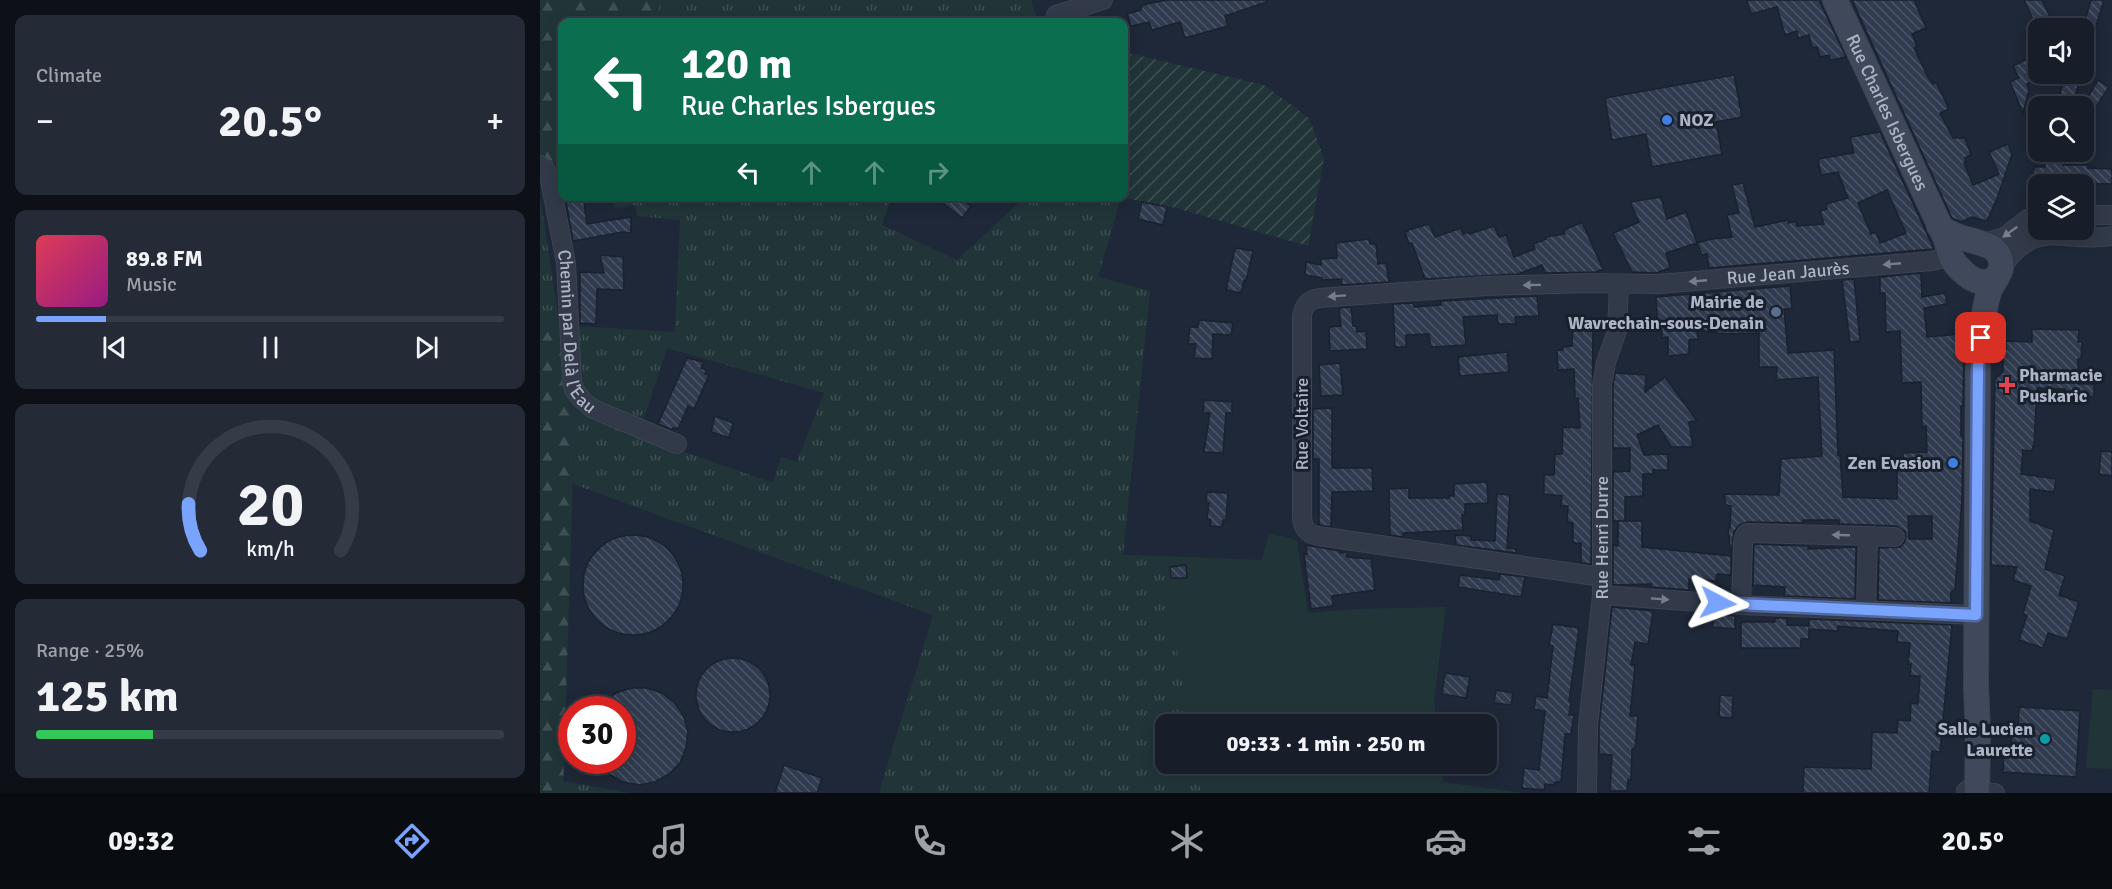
<!DOCTYPE html>
<html lang="en">
<head>
<meta charset="utf-8">
<style>
	:root { --surface:#171e2a; --page:#242b36; --text:#f1f3f6; --muted:#9ea2a8; --line:#363c47; --accent:#7aa3fd }
	body { margin:0; font-family:Signika,sans-serif; background:var(--page); color:var(--text); height:100vh; display:flex; flex-direction:column; font-size:22px; white-space:nowrap }
	* { box-sizing:border-box; margin:0 }
	p { font-size:20px; color:var(--muted) }
	.icon { flex:none; width:33px; height:33px; fill:none; stroke:currentColor; stroke-width:2; stroke-linecap:round; stroke-linejoin:round }
	.map { position:relative; flex:1; overflow:hidden }
	.side { display:flex; flex-direction:column; gap:15px; padding:15px; background:#0d1017; width:540px }
	.side>* { flex:none }
	.banner { position:absolute; left:18px; top:18px; width:570px; height:183px; border-radius:12px; box-shadow:0 3px 15px #0003,0 0 0 2px var(--line); background:#0b6e4f; color:#fff; overflow:hidden }
	.controls { position:absolute; left:1488px; top:18px; display:grid; gap:12px }
	.controls a { display:grid; place-items:center; width:66px; height:66px; border-radius:12px; background:var(--surface); box-shadow:0 3px 15px #0003,0 0 0 2px var(--line); font-size:30px }
	.speed { position:absolute; left:18px; top:696px; display:flex; gap:12px; font-size:30px; font-weight:700; text-align:center }
	.speed>* { display:grid; place-content:center; width:78px; height:78px; border-radius:50%; background:var(--surface); box-shadow:0 3px 15px #0003,0 0 0 2px var(--line); line-height:1 }
	.speed .limit { border:9px solid #d22; background:#fff; color:#111 }
	.pin { position:absolute; display:grid; place-items:center; width:51px; height:51px; color:#fff; margin:-26px; border-radius:12px; box-shadow:0 3px 9px #0006 }
	.me { position:absolute; width:66px; margin:-33px; rotate:94deg; stroke-linejoin:round; filter:drop-shadow(0 0 4px #0008) }
	.turn { display:flex; align-items:center; gap:21px; height:126px; padding:0 24px; font-size:27px }
	.turn .icon { width:78px; height:78px; stroke-width:2.5 }
	.turn b { display:block; font-size:42px; line-height:51px }
	.lanes { display:flex; align-items:center; height:57px; padding:0 24px; background:#0003; justify-content:center; gap:30px; direction:ltr }
	.lanes .off { opacity:.35 }
	.big { font-size:45px; font-weight:800; line-height:1.1 }
	.side .widget { flex:1; display:flex; flex-direction:column; justify-content:center; gap:9px; min-width:0; padding:0 21px; border-radius:12px; background:var(--page) }
	.side .dial { align-items:center; gap:0 }
	.dial svg { height:156px; overflow:visible; fill:none; stroke:var(--line); stroke-width:7; stroke-linecap:round; text-anchor:middle }
	.dial text { fill:var(--text); stroke:none }
	.song { display:flex; align-items:center; gap:18px }
	.cover { width:72px; height:72px; border-radius:9px; background:linear-gradient(135deg,hsl(350 70% 55%),hsl(310 70% 35%)) }
	.played { height:6px; border-radius:3px; background:linear-gradient(90deg,var(--accent) 15%,var(--line) 15%) }
	.keys { display:flex; justify-content:space-around; direction:ltr }
	.heat { display:flex; justify-content:space-between; align-items:center; font-size:33px; direction:ltr }
	.charge { height:9px; border-radius:4px; background:linear-gradient(90deg,#34c759 25%,var(--line) 0) }
	.trip { position:absolute; left:615px; top:714px; width:342px; height:60px; border-radius:12px; background:var(--surface); box-shadow:0 3px 15px #0003,0 0 0 2px var(--line); font-weight:800; line-height:60px; text-align:center }
	.tab-bar { display:flex; height:96px; justify-content:space-around; align-items:center; background:#090c11; color:var(--muted) }
	.tab-bar .icon { width:42px; height:42px }
	.tab-bar .selected { color:var(--accent) }
	.tab-bar b { font-size:27px; color:var(--text) }
	main { display:flex; flex:1; min-height:0 }
	.map>svg:first-child { display:block }
</style>
</head>
<body>
<main>
<section class="side">
<div class="widget"><p>Climate</p>
<div class="heat"><a>−</a><b class="big">20.5°</b><a>+</a></div>
</div>
<div class="widget">
<div class="song"><i class="cover"></i><div><b>89.8 FM</b><p>Music</p></div></div>
<div class="played"></div>
<div class="keys"><svg class="icon" aria-label="previous" viewBox="0 0 24 24"><path d="M18 5L8 12l10 7zM5 5v14"/></svg><svg class="icon" aria-label="pause" viewBox="0 0 24 24"><path d="M8 5v14M16 5v14"/></svg><svg class="icon" aria-label="next" viewBox="0 0 24 24"><path d="M6 5l10 7-10 7zM19 5v14"/></svg></div>
</div>
<div class="widget dial"><svg viewBox="0 0 100 80">
<path d="M14 69A42 42 0 1 1 86 69"/>
<path d="M14 69A42 42 0 0 1 8 45" stroke="#7aa3fd"/>
<text x="50" y="56" font-size="32" font-weight="700">20</text>
<text x="50" y="72" font-size="11">km/h</text>
</svg></div>
<div class="widget"><p>Range · 25%</p><b class="big">125 km</b><div class="charge"></div></div>
</section>
<div class="map">
<svg width="1572" height="793" viewBox="0 0 1572 793">
	<defs>
		<pattern id="grass-tufts" width="24" height="20" patternUnits="userSpaceOnUse" patternTransform="scale(1.5)"><rect width="24" height="20" fill="#213539"/><path d="M3 7l-1-3M5 7V3M7 7l1-3M15 17l-1-3M17 17v-4M19 17l1-3" fill="none" stroke="#3f5054"/></pattern>
		<pattern id="forest-firs" width="22" height="20" patternUnits="userSpaceOnUse" patternTransform="scale(1.5)"><rect width="22" height="20" fill="#213539"/><path d="M5 1l3.5 6h-7zM16 11l3.5 6h-7z" fill="#3f5054"/></pattern>
		<pattern id="garden-furrows" width="10" height="10" patternUnits="userSpaceOnUse" patternTransform="scale(1.5)"><rect width="10" height="10" fill="#213539"/><path d="M-1 1l2-2M0 10L10 0M9 11l2-2" fill="none" stroke="#3f5054"/></pattern>
		<pattern id="building-back-hatch" width="6" height="6" patternUnits="userSpaceOnUse" patternTransform="scale(1.5)"><rect width="6" height="6" fill="#313b4f"/><path d="M-1 5l2 2M0 0l6 6M5-1l2 2" fill="none" stroke="#4c5567"/></pattern>
	</defs>
	<rect width="100%" height="100%" fill="#1f2838"/>
	<!-- grass -->
	<g fill="url(#grass-tufts)">
		<polygon points="117,0 491,0 498,22 121,22"/>
		<polygon points="0,196 18,314 0,317"/>
		<polygon points="72,197 351,197 342,225 417,260 485,197 581,197 558,277 610,291 583,555 622,556 650,724 626,724 626,764 656,764 661,793 339,793 393,615 33,484 35,409 52,420 233,483 241,457 257,462 284,393 127,348 103,420 57,403 40,384 35,326 135,332 140,220 98,216 94,205 75,209"/>
		<polygon points="23,781 89,793 23,793"/>
	</g>
	<!-- forest -->
	<g fill="url(#forest-firs)">
		<polygon points="0,0 117,0 121,22 22,22 22,160 12,165 0,158"/>
		<polygon points="18,314 24,389 35,409 23,793 0,793 0,317"/>
	</g>
	<!-- park -->
	<g fill="#213539">
		<polygon points="729,533 757,540 768,613 816,609 906,607 894,699 897,724 649,724 622,556 722,560"/>
		<polygon points="1553,689 1572,690 1572,769 1546,768"/>
		<polygon points="656,764 901,764 903,782 984,793 661,793"/>
	</g>
	<!-- garden -->
	<polygon fill="url(#garden-furrows)" points="584,52 724,85 769,118 784,158 768,246 636,208 579,197 584,196"/>
	<!-- building -->
	<g fill="url(#building-back-hatch)" stroke="#1a212f" stroke-width="1.5" fill-rule="evenodd">
		<polygon points="627,0 727,0 727,2 685,16 688,26 645,38 640,22 612,30 609,22 591,26 587,14 601,10 602,5"/>
		<polygon points="1207,0 1279,0 1306,57 1291,60 1289,55 1280,57 1277,47 1272,48 1269,35 1258,38 1257,31 1245,35 1237,7 1211,14"/>
		<polygon points="1312,0 1374,0 1386,28 1372,34 1377,47 1374,48 1388,77 1393,84 1396,82 1409,109 1400,113 1413,138 1425,138 1431,155 1425,158 1426,162 1424,163 1433,185 1459,174 1449,152 1468,144 1472,154 1458,196 1447,221 1432,217 1421,222 1412,218"/>
		<polygon points="1484,0 1502,0 1515,28 1497,28"/>
		<polygon points="1551,0 1564,0 1546,58 1544,58 1544,24"/>
		<polygon points="1498,54 1491,82 1487,84 1489,90 1483,113 1470,82 1479,78 1473,66"/>
		<polygon points="1526,74 1542,74 1532,106 1516,106"/>
		<polygon points="1194,75 1202,117 1176,122 1182,154 1112,167 1106,134 1072,140 1065,98"/>
		<polygon points="1558,80 1569,87 1556,107 1546,100"/>
		<path d="M1340,132L1394,249L1169,268L1167,254L1162,255L1157,243L1171,239L1192,237L1187,215L1199,213L1192,185L1203,183L1215,227L1248,220V223L1256,221L1257,226L1284,224L1280,211L1287,209L1286,204L1308,198L1298,172L1281,175L1278,159L1314,153L1310,137ZM1347,190L1366,233L1340,243L1336,232L1331,234L1318,203Z"/>
		<polygon points="1505,161 1525,162 1523,165 1548,165 1548,168 1572,169 1572,184 1493,182 1494,167 1505,167"/>
		<polygon points="25,196 43,196 47,224 91,217 91,233 83,232 33,241"/>
		<polygon points="394,196 430,196 425,202 431,206 422,218"/>
		<polygon points="1121,197 1127,219 1146,212 1157,243 1126,253 1130,268 1116,273 1092,272 1073,233 1099,222 1090,202"/>
		<polygon points="602,202 627,207 623,225 598,219"/>
		<polygon points="1042,222 1063,269 1056,272 1005,273 1002,265 978,274 885,279 872,243 869,244 865,232 868,231 868,230 889,224 895,237 921,228 923,234 928,232 929,234 954,226 959,237 966,235 974,257 995,249 993,244 1006,239 1005,237 1025,234 1024,230"/>
		<polygon points="829,239 830,244 836,244 838,264 846,263 849,282 801,285 802,279 782,280 782,278 765,275 766,262 781,265 781,259 797,258 796,243"/>
		<polygon points="695,248 713,251 706,281 704,280 701,293 686,290"/>
		<polygon points="60,255 83,257 84,290 57,289 56,324 40,323 40,272 64,273"/>
		<path d="M1381,273L1382,297L1405,293L1407,304L1384,308L1387,337L1421,334L1424,346L1423,406H1421V436H1423L1422,499L1415,589L1411,592V603L1338,600L1339,548L1360,547L1364,543L1366,538L1365,531L1356,526L1299,524V520H1263V523L1207,522L1199,525L1194,532L1191,555L1188,528H1190L1191,506L1186,505L1184,494L1239,495L1241,459L1282,456L1278,377L1236,380L1237,367H1219V333L1185,334L1157,330L1158,339L1149,340V354L1128,356V337L1122,338V331H1118L1116,297L1250,286L1252,309H1244L1248,353L1294,350L1298,455H1300L1303,497L1357,499V459L1363,460V453L1387,452L1386,426L1382,427L1381,382L1362,383L1360,331L1346,332L1345,293H1340V277ZM1368,516H1392V539H1369Z"/>
		<polygon points="1314,279 1320,341 1310,342 1302,280"/>
		<polygon points="997,296 999,316 975,317 976,324 958,324 957,315 923,317 926,345 891,347 889,334 866,335 866,347 855,347 853,304 873,303 874,307 901,305 901,301"/>
		<polygon points="811,307 813,326 816,326 817,332 826,331 827,349 790,351 789,327 801,326 799,308"/>
		<polygon points="659,320 693,323 691,335 673,334 672,359 654,358 656,344 648,344 650,327 658,327"/>
		<polygon points="1033,323 1053,323 1051,564 1041,563 1041,543 1033,543 1033,523 1027,522 1028,506 1021,506 1022,496 1004,494 1004,475 1014,475 1015,454 1022,454 1023,427 1040,428 1038,398 1035,398 1034,369 1018,370 1017,350 1023,350 1023,347 1032,346"/>
		<polygon points="1492,329 1539,330 1538,342 1542,342 1541,359 1538,359 1538,384 1554,384 1554,397 1525,395 1525,389 1497,388 1494,446 1493,446 1492,451 1483,450 1481,474 1516,479 1514,492 1490,489 1490,521 1514,530 1505,569 1525,576 1519,595 1539,602 1527,639 1508,633 1503,648 1479,640 1487,615 1483,614 1491,586 1473,580 1477,567 1451,565 1455,379 1463,372 1463,349 1466,349 1466,341 1492,342"/>
		<polygon points="967,352 969,372 920,376 918,357"/>
		<polygon points="147,358 164,362 161,368 166,370 165,374 169,375 154,409 148,406 138,429 133,428 133,430 118,424"/>
		<polygon points="800,363 803,395 781,396 779,365"/>
		<polygon points="1075,373 1106,375 1105,392 1125,377 1157,421 1149,422 1153,447 1131,447 1118,425 1097,435 1104,455 1128,454 1128,470 1113,470 1113,474 1103,474 1103,496 1085,497 1085,521 1073,521 1073,472 1090,471 1090,448 1073,448 1073,386"/>
		<polygon points="664,400 692,402 692,413 686,413 683,453 664,452 670,413 663,413"/>
		<polygon points="792,408 792,468 832,468 833,491 792,492 791,527 779,525 779,459 773,459 773,409"/>
		<polygon points="175,416 193,423 189,438 171,432"/>
		<polygon points="1561,451 1572,452 1572,476 1559,474"/>
		<polygon points="947,482 948,503 925,504 925,515 922,515 923,530 863,533 863,537 850,535 849,489 869,488 869,498 909,498 909,496 914,496 914,484"/>
		<polygon points="667,492 688,493 686,520 683,520 682,527 670,526 671,520 667,519 669,503 666,502"/>
		<polygon points="957,494 970,495 967,548 976,549 976,553 916,545 915,535 931,536 931,540 955,541"/>
		<polygon points="1078,521 1102,521 1102,547 1191,556 1191,575 1177,574 1176,581 1149,579 1149,590 1111,587 1111,584 1073,585 1073,545 1078,546"/>
		<circle cx="93" cy="585" r="50"/>
		<polygon points="1214,544 1268,546 1268,549 1316,547 1315,599 1244,596 1245,587 1213,585"/>
		<polygon points="766,545 800,551 800,553 806,552 807,557 831,559 835,590 792,596 793,606 771,609 764,554 767,554"/>
		<polygon points="646,565 647,578 631,578 630,567"/>
		<polygon points="960,574 985,577 981,597 918,587 920,575 959,580"/>
		<polygon points="1072,607 1113,611 1108,644 1095,642 1091,665 1095,665 1090,716 1098,716 1095,748 1092,749 1091,780 1088,780 1087,791 1070,791 1072,755 1059,754 1059,727"/>
		<polygon points="1173,614 1195,616 1195,629 1173,627"/>
		<polygon points="1235,618 1247,618 1247,625 1269,626 1269,619 1412,625 1400,752 1392,751 1389,793 1263,793 1264,767 1331,769 1332,732 1357,733 1358,720 1370,721 1371,703 1378,704 1380,676 1370,676 1371,664 1368,664 1370,643 1357,642 1358,631 1298,626 1298,631 1269,629 1269,639 1261,639 1261,648 1201,648 1201,622 1235,622"/>
		<polygon points="1013,624 1039,628 1029,701 1031,702 1029,715 1034,715 1031,734 1025,734 1021,782 1015,782 1014,785 1005,784 1004,790 982,788 984,768 999,770 1005,711 994,709 996,696 1007,698 1013,646 1009,646"/>
		<circle cx="193" cy="695" r="37"/>
		<polygon points="905,673 930,677 926,698 902,694"/>
		<polygon points="91,688 107,688 122,693 135,703 144,717 148,732 146,748 140,763 129,774 115,782 99,785 83,782 69,774 56,760 82,760 82,710 55,710 76,693"/>
		<polygon points="956,690 973,693 971,705 954,703"/>
		<polygon points="1180,695 1193,696 1192,718 1179,717"/>
		<polygon points="1479,707 1540,711 1536,777 1463,772 1464,749 1471,750 1472,728 1478,729"/>
		<polygon points="244,765 282,778 277,793 235,793"/>
	</g>
	<g fill="none" stroke-linecap="round" stroke-linejoin="round">
		<defs>
			<g id="minor">
				<polyline points="516,15 563,0"/>
				<path id="s1" d="M0,165L6,170L10,180L26,263L32,381L34,389L42,400L53,409L137,444"/>
				<polyline points="1544,215 1572,215"/>
				<polyline points="1440,244 1464,237 1488,219 1498,215"/>
				<path d="M1461,269C1495,216 1522,244 1572,236"/>
				<polyline points="1328,536 1355,537"/>
				<path id="s2" d="M1062,577L778,536C767,534 762,527 762,516V316C764,305 768,300 779,298L946,286L1050,283L1118,284L1392,261L1410,256"/>
				<polyline points="1062,595 1201,605 1436,615"/>
				<polyline points="1201,605 1203,543 1205,535 1207,533 1328,536 1326,610"/>
				<polyline points="1426,791 1455,793"/>
				<path id="s3" d="M1047,793L1048,726L1062,595V385L1066,362L1077,331L1079,284"/>
			</g>
			<g id="secondary">
				<path id="s4" d="M1295,0L1406,239L1409,251"/>
				<path d="M1399,226C1415,239 1434,239 1451,247C1458,251 1462,259 1461,267C1460,276 1452,283 1449,292C1443,311 1442,332 1438,352L1436,685L1438,733L1437,793"/>
				<path d="M1416,240L1409,249C1409,261 1429,281 1442,282C1447,283 1451,281 1455,278"/>
			</g>
		</defs>
		<!-- minor casing -->
		<use href="#minor" stroke="#3c4352" stroke-width="20"/>
		<!-- secondary casing -->
		<use href="#secondary" stroke="#3c4352" stroke-width="26"/>
		<!-- minor -->
		<use href="#minor" stroke="#323a49" stroke-width="18"/>
		<!-- secondary -->
		<use href="#secondary" stroke="#40495c" stroke-width="24"/>
	</g>
	<!-- one-way arrows -->
	<defs><path id="oneway-solid" d="M-6-.8H1V-3.2L6.5 0L1 3.2V.8H-6Z" transform="scale(1.5)"/></defs>
	<g fill="#767d8d">
		<use href="#oneway-solid" transform="translate(1470 232) rotate(144)"/>
		<use href="#oneway-solid" transform="translate(1352 264) rotate(175)"/>
		<use href="#oneway-solid" transform="translate(1158 281) rotate(175)"/>
		<use href="#oneway-solid" transform="translate(992 285) rotate(179)"/>
		<use href="#oneway-solid" transform="translate(797 296) rotate(176)"/>
		<use href="#oneway-solid" transform="translate(1301 535) rotate(-178)"/>
		<use href="#oneway-solid" transform="translate(1120 599) rotate(4)"/>
	</g>
	<g fill="none" stroke-linecap="round" stroke-linejoin="round">
		<defs>
			<polyline id="route" points="1178,603 1436,615 1438,367 1441,338"/>
		</defs>
		<!-- route casing -->
		<use href="#route" stroke="#4f6aa4" stroke-width="15"/>
		<!-- route -->
		<use href="#route" stroke="#7aa3fd" stroke-width="10"/>
	</g>
	<!-- markers -->
	<g fill="#3f7fe0" stroke="#181f2d" stroke-width="2">
		<circle cx="1127" cy="120" r="6"/>
		<circle cx="1413" cy="463" r="6"/>
	</g>
	<circle fill="#5c6f8a" stroke="#181f2d" stroke-width="2" cx="1236" cy="312" r="6"/>
	<path fill="#e0444e" stroke="#181f2d" stroke-width="2" d="M1464 376h6v6h6v6h-6v6h-6v-6h-6v-6h6z"/>
	<circle fill="#0f9aa8" stroke="#181f2d" stroke-width="2" cx="1505" cy="739" r="6"/>
	<g text-anchor="middle" stroke-width="6" stroke-linejoin="round" paint-order="stroke">
		<!-- street labels -->
		<g font-size="18" fill="#adb4c5" stroke="#181f2d">
			<text dy="6" stroke="none"><textPath href="#s4" startOffset="124">Rue Charles Isbergues</textPath></text>
			<text dy="6" stroke="none"><textPath href="#s2" startOffset="1012">Rue Jean Jaurès</textPath></text>
			<text dy="6" stroke="none"><textPath href="#s1" startOffset="174">Chemin par Delà l'Eau</textPath></text>
			<text transform="translate(762 424) rotate(-90)" y="6">Rue Voltaire</text>
			<text dy="6" stroke="none"><textPath href="#s3" startOffset="256">Rue Henri Durre</textPath></text>
		</g>
		<!-- poi labels -->
		<g font-size="18" font-weight="bold" fill="#adb4c5" stroke="#181f2d" text-anchor="end">
			<text x="1139" y="126" text-anchor="start">NOZ</text>
			<text x="1224" y="308">Mairie de<tspan x="1224" dy="21">Wavrechain-sous-Denain</tspan></text>
			<text x="1479" y="381" text-anchor="start">Pharmacie<tspan x="1479" dy="21">Puskaric</tspan></text>
			<text x="1401" y="469">Zen Evasion</text>
			<text x="1493" y="735">Salle Lucien<tspan x="1493" dy="21">Laurette</tspan></text>
		</g>
	</g>
</svg>
<div class="controls">
<a><svg class="icon" aria-label="sound" viewBox="0 0 24 24"><path d="M4 9h4l5-4v14l-5-4H4zM17 9q2 3 0 6"/></svg></a>
<a><svg class="icon" aria-label="search" viewBox="0 0 24 24"><circle cx="10" cy="10" r="6"/><path d="M15 15l6 6"/></svg></a>
<a><svg class="icon" aria-label="layers" viewBox="0 0 24 24"><path d="M12 4l9 5-9 5-9-5zM3 14l9 5 9-5"/></svg></a>
</div>
<div class="speed"><div class="limit">30</div></div>
<div class="pin" style="left:1441px;top:338px;background:#d93025"><svg class="icon" aria-label="arrive" viewBox="0 0 24 24"><path d="M6 21V4h12l-3 4 3 4H6"/></svg></div>
<svg class="me" style="left:1178px;top:603px" viewBox="-20 -20 40 40"><path d="M0-17L14 15 0 8-14 15z" fill="#7aa3fd" stroke="#fff" stroke-width="4"/></svg>
<div class="trip">09:33 · 1 min · 250 m</div>
<div class="banner">
<div class="turn"><svg class="icon" aria-label="left" viewBox="0 0 24 24"><path d="M17 20v-9H6M10 6l-5 5 5 5"/></svg><div><b>120 m</b>Rue Charles Isbergues</div></div>
<div class="lanes"><svg class="icon" aria-label="left" viewBox="0 0 24 24"><path d="M17 20v-9H6M10 6l-5 5 5 5"/></svg><svg class="icon off" aria-label="ahead" viewBox="0 0 24 24"><path d="M12 20V5M6 11l6-6 6 6"/></svg><svg class="icon off" aria-label="ahead" viewBox="0 0 24 24"><path d="M12 20V5M6 11l6-6 6 6"/></svg><svg class="icon off" aria-label="right" viewBox="0 0 24 24"><path d="M7 20v-9h11M14 6l5 5-5 5"/></svg></div>
</div>
</div>
</main>
<nav class="tab-bar">
<b>09:32</b>
<svg class="icon selected" aria-label="directions" viewBox="0 0 24 24"><path d="M12 3l9 9-9 9-9-9zM9 14v-3h6M13 9l2 2-2 2"/></svg>
<svg class="icon" aria-label="music" viewBox="0 0 24 24"><path d="M9 18V5l10-2v13"/><circle cx="6" cy="18" r="3"/><circle cx="16" cy="16" r="3"/></svg>
<svg class="icon" aria-label="phone" viewBox="0 0 24 24"><path d="M5 4h4l2 5-3 2q2 4 5 5l2-3 5 2v4C11 20 4 13 5 4z"/></svg>
<svg class="icon" aria-label="climate" viewBox="0 0 24 24"><path d="M12 3v18M4 7l16 10M4 17L20 7"/></svg>
<svg class="icon" aria-label="car" viewBox="0 0 24 24"><path d="M5 17H2v-5l4-1 3-4h7l3 4 3 1v5h-3M9 17h6M6 11h13"/><circle cx="7" cy="17" r="2"/><circle cx="17" cy="17" r="2"/></svg>
<svg class="icon" aria-label="filters" viewBox="0 0 24 24"><path d="M4 7h16M4 17h16"/><circle cx="9" cy="7" r="2"/><circle cx="15" cy="17" r="2"/></svg>
<b>20.5°</b>
</nav>
</body>
</html>
